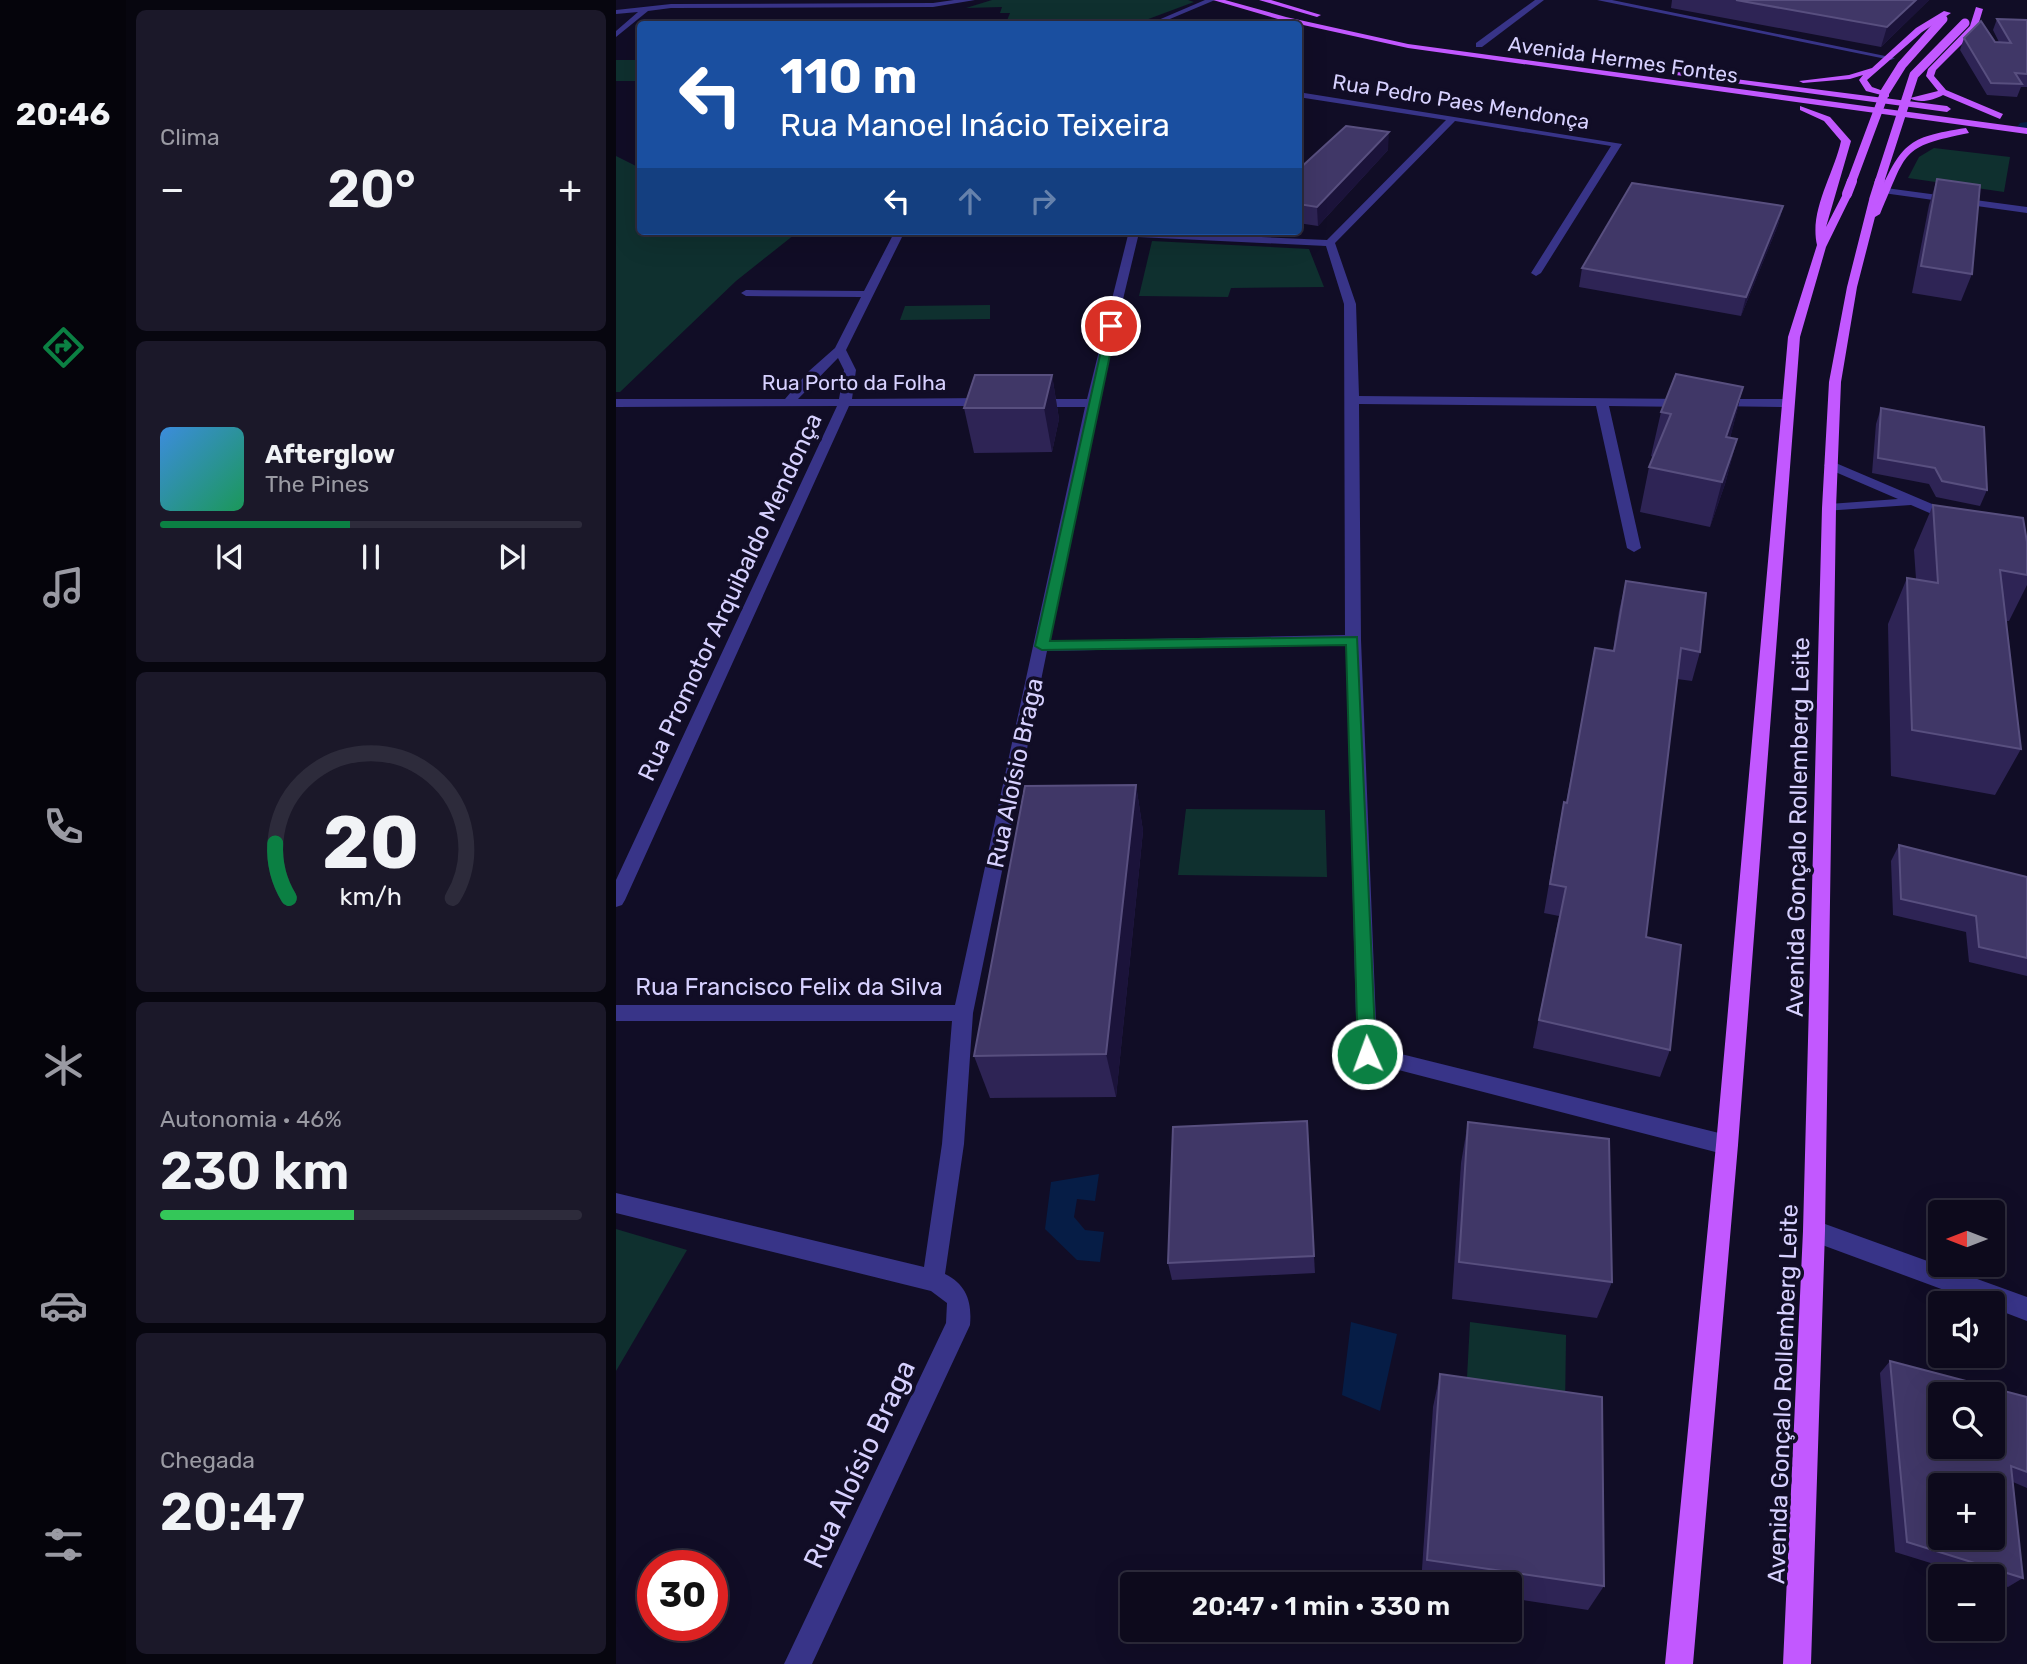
<!DOCTYPE html>
<html lang="pt">
<head>
<meta charset="utf-8">
<style>
	:root { --surface:#0d0a1c; --page:#1b1829; --text:#f1f3f6; --muted:#9a9aa3; --line:#2d2b3b; --accent:#0b8043 }
	body { margin:0; font-family:Rubik,sans-serif; background:var(--page); color:var(--text); height:100vh; display:flex; flex-direction:column; font-size:26px; white-space:nowrap }
	* { box-sizing:border-box; margin:0 }
	p { font-size:23px; color:var(--muted) }
	.icon { flex:none; width:38px; height:38px; fill:none; stroke:currentColor; stroke-width:2; stroke-linecap:round; stroke-linejoin:round }
	.map { position:relative; flex:1; overflow:hidden }
	.drawer { display:flex; flex-direction:column; gap:10px; padding:10px; background:#07060f; width:490px }
	.drawer>* { flex:none }
	.banner { position:absolute; left:21px; top:21px; width:665px; height:214px; border-radius:7px; box-shadow:0 7px 28px #0002,0 0 0 2px var(--line); background:#1a4fa0; color:#fff; overflow:hidden }
	.needle { width:46px; rotate:270deg }
	.fabs { position:absolute; left:1312px; top:1200px; display:grid; gap:14px }
	.fabs a { display:grid; place-items:center; width:77px; height:77px; border-radius:7px; background:var(--surface); box-shadow:0 7px 28px #0002,0 0 0 2px var(--line); font-size:35px }
	.speed { position:absolute; left:21px; top:1550px; display:flex; gap:14px; font-size:35px; font-weight:700; text-align:center }
	.speed>* { display:grid; place-content:center; width:91px; height:91px; border-radius:50%; background:var(--surface); box-shadow:0 7px 28px #0002,0 0 0 2px var(--line); line-height:1 }
	.speed .limit { border:10px solid #d22; background:#fff; color:#111 }
	.pin { position:absolute; display:grid; place-items:center; width:60px; height:60px; color:#fff; margin:-30px; border:4px solid #fff; border-radius:50%; box-shadow:0 2px 7px #0007 }
	.me { position:absolute; width:77px; margin:-38px; rotate:358deg; stroke-linejoin:round; filter:drop-shadow(0 0 5px #0008) }
	.turn { display:flex; align-items:center; gap:24px; height:147px; padding:0 28px; font-size:32px }
	.turn .icon { width:91px; height:91px; stroke-width:2.5 }
	.turn b { display:block; font-size:49px; line-height:60px }
	.lanes { display:flex; align-items:center; height:66px; padding:0 28px; background:#0003; justify-content:center; gap:35px; direction:ltr }
	.lanes .off { opacity:.35 }
	.big { font-size:52px; font-weight:600; line-height:1.1 }
	.drawer .tile { flex:1; display:flex; flex-direction:column; justify-content:center; gap:10px; min-width:0; padding:0 24px; border-radius:10px; background:var(--page) }
	.drawer .dial { align-items:center; gap:0 }
	.dial svg { height:182px; overflow:visible; fill:none; stroke:var(--line); stroke-width:7; stroke-linecap:round; text-anchor:middle }
	.dial text { fill:var(--text); stroke:none }
	.song { display:flex; align-items:center; gap:21px }
	.cover { width:84px; height:84px; border-radius:10px; background:linear-gradient(135deg,hsl(210 70% 55%),hsl(150 70% 35%)) }
	.played { height:7px; border-radius:4px; background:linear-gradient(90deg,var(--accent) 45%,var(--line) 45%) }
	.keys { display:flex; justify-content:space-around; direction:ltr }
	.heat { display:flex; justify-content:space-between; align-items:center; font-size:38px; direction:ltr }
	.charge { height:10px; border-radius:5px; background:linear-gradient(90deg,#34c759 46%,var(--line) 0) }
	.trip { position:absolute; left:504px; top:1572px; width:402px; height:70px; border-radius:7px; background:var(--surface); box-shadow:0 7px 28px #0002,0 0 0 2px var(--line); font-weight:600; line-height:70px; text-align:center }
	main { display:flex; flex:1; min-height:0 }
	.dock { display:flex; flex-direction:column; width:126px; justify-content:space-around; align-items:center; background:#05040b; color:var(--muted) }
	.dock .icon { width:49px; height:49px }
	.dock .selected { color:var(--accent) }
	.dock b { font-size:32px; color:var(--text) }
	.map>svg:first-child { display:block }
</style>
</head>
<body>
<main>
<nav class="dock">
<b>20:46</b>
<svg class="icon selected" aria-label="directions" viewBox="0 0 24 24"><path d="M12 3l9 9-9 9-9-9zM9 14v-3h6M13 9l2 2-2 2"/></svg>
<svg class="icon" aria-label="music" viewBox="0 0 24 24"><path d="M9 18V5l10-2v13"/><circle cx="6" cy="18" r="3"/><circle cx="16" cy="16" r="3"/></svg>
<svg class="icon" aria-label="phone" viewBox="0 0 24 24"><path d="M5 4h4l2 5-3 2q2 4 5 5l2-3 5 2v4C11 20 4 13 5 4z"/></svg>
<svg class="icon" aria-label="climate" viewBox="0 0 24 24"><path d="M12 3v18M4 7l16 10M4 17L20 7"/></svg>
<svg class="icon" aria-label="car" viewBox="0 0 24 24"><path d="M5 17H2v-5l4-1 3-4h7l3 4 3 1v5h-3M9 17h6M6 11h13"/><circle cx="7" cy="17" r="2"/><circle cx="17" cy="17" r="2"/></svg>
<svg class="icon" aria-label="filters" viewBox="0 0 24 24"><path d="M4 7h16M4 17h16"/><circle cx="9" cy="7" r="2"/><circle cx="15" cy="17" r="2"/></svg>
</nav>
<section class="drawer">
<div class="tile"><p>Clima</p>
<div class="heat"><a>−</a><b class="big">20°</b><a>+</a></div>
</div>
<div class="tile">
<div class="song"><i class="cover"></i><div><b>Afterglow</b><p>The Pines</p></div></div>
<div class="played"></div>
<div class="keys"><svg class="icon" aria-label="previous" viewBox="0 0 24 24"><path d="M18 5L8 12l10 7zM5 5v14"/></svg><svg class="icon" aria-label="pause" viewBox="0 0 24 24"><path d="M8 5v14M16 5v14"/></svg><svg class="icon" aria-label="next" viewBox="0 0 24 24"><path d="M6 5l10 7-10 7zM19 5v14"/></svg></div>
</div>
<div class="tile dial"><svg viewBox="0 0 100 80">
<path d="M14 69A42 42 0 1 1 86 69"/>
<path d="M14 69A42 42 0 0 1 8 45" stroke="#0b8043"/>
<text x="50" y="56" font-size="32" font-weight="700">20</text>
<text x="50" y="72" font-size="11">km/h</text>
</svg></div>
<div class="tile"><p>Autonomia · 46%</p><b class="big">230 km</b><div class="charge"></div></div>
<div class="tile"><p>Chegada</p><b class="big">20:47</b></div>
</section>
<div class="map">
<svg width="1411" height="1664" viewBox="0 0 1411 1664">
	<rect width="100%" height="100%" fill="#110d26"/>
	<!-- green -->
	<g fill="#0f302f">
		<polygon points="376,0 572,0 578,2 519,24 390,23 394,13 384,13 386,7 350,8"/>
		<rect x="0" y="60" width="24" height="21"/>
		<polygon points="1318,148 1394,157 1388,192 1292,178 1303,157"/>
		<polygon points="0,156 24,168 24,231 183,231 120,281 4,392 0,392"/>
		<polygon points="536,241 693,249 708,287 615,288 612,297 523,296"/>
		<polygon points="374,305 374,319 284,320 289,306"/>
		<polygon points="570,809 709,810 711,877 562,875"/>
		<polygon points="0,1229 71,1250 0,1371"/>
		<polygon points="854,1322 950,1335 949,1410 850,1396"/>
	</g>
	<!-- water -->
	<g fill="#061d46">
		<polygon points="483,1174 479,1201 461,1199 458,1217 469,1230 488,1232 484,1262 461,1260 429,1229 435,1182"/>
		<polygon points="735,1322 781,1334 764,1411 726,1395"/>
	</g>
	<g fill="none" stroke-linecap="round" stroke-linejoin="round">
		<!-- canal -->
		<polygon fill="#061d46" fill-rule="evenodd" points="1411,122 1411,132 1404,131 1401,127 1404,123"/>
		<!-- minor -->
		<g fill="#383488" fill-rule="evenodd">
			<polygon points="338,0 359,0 317,7 55,8 32,11 0,37 0,31 22,12 0,14 0,10 55,4 317,3"/>
			<polygon points="589,0 599,0 542,24 533,24"/>
			<polygon points="919,0 928,0 866,47 860,47 860,43"/>
			<polygon points="981,0 996,0 1279,58 1275,60"/>
			<path d="M682,92L1006,144L925,273L920,276L915,273L995,146L839,121L719,243L740,304L743,396L1073,399L1079,403L1073,407L993,406L1025,548L1018,552L1011,548L980,406L743,404L745,640L761,1048L1111,1135L1119,1138L1122,1145L1119,1152L1111,1155L744,1060L741,1054L730,645L431,651L357,1013L348,1144L329,1274C351,1285 356,1302 354,1325L196,1664H168L330,1323L331,1303L315,1291L0,1213V1193L308,1267L326,1144L336,1021H0V1005H339L469,407H417L411,403L417,399H471L513,231L711,240L830,120L682,97ZM522,237L710,246L728,304L729,635L433,641L482,403Z"/>
			<polygon points="1270,188 1411,207 1411,213 1267,193 1267,189"/>
			<path d="M279,231H289L230,350L240,370L236,399L371,398L377,402L371,406H233L9,900L6,905L0,907V880L221,406L0,407V399H169L193,371L219,348L245,297L130,296L125,293L130,290L248,291ZM222,358L228,370L223,399H182Z"/>
			<polygon points="1101,399 1171,399 1177,403 1171,407 1097,406 1097,400"/>
			<polygon points="1215,461 1342,515 1344,518 1342,521 1332,521 1295,505 1208,511 1208,505 1213,504 1282,499 1210,468 1208,465"/>
			<polygon points="1198,1220 1411,1297 1411,1321 1377,1308 1377,1304 1366,1304 1190,1239 1187,1231 1190,1223"/>
		</g>
		<!-- major -->
		<g fill="#c258ff" fill-rule="evenodd">
			<polygon points="597,0 609,0 670,17 792,44 1411,128 1411,134 792,48 669,21"/>
			<polygon points="643,0 655,0 705,15 701,17"/>
			<path d="M1360,7L1367,9L1361,29L1320,70L1318,76L1330,90L1387,114L1384,119L1327,95C1318,100 1303,104 1294,98L1322,91L1310,76L1312,69L1354,26Z"/>
			<polygon points="1328,11 1335,13 1306,32 1251,80 1256,87 1273,93 1273,97 1250,91 1243,80 1247,75 1234,79 1187,83 1183,81 1233,75 1256,68 1300,28"/>
			<polygon points="1057,71 1331,106 1335,109 1331,112 1060,75"/>
			<path d="M1184,106L1214,117L1235,141L1210,227L1228,192L1236,194L1210,247L1184,337L1122,1145L1077,1664H1049L1100,1145L1172,337L1201,245C1193,210 1218,174 1225,141L1208,121L1184,110Z"/>
			<path d="M1350,128L1353,133C1283,147 1292,151 1264,214L1259,217L1241,287L1225,382L1220,508L1209,1231L1195,1664H1167L1187,1231L1206,508L1213,382L1231,287L1253,200L1261,198C1286,144 1290,137 1350,128Z"/>
		</g>
		<!-- major-bridge-far1 -->
		<g stroke="#c258ff" stroke-width="9">
			<polyline points="1235,183 1269,92 1286,65 1327,19"/>
			<polyline points="1263,183 1298,75 1349,23"/>
		</g>
		<!-- major-bridge -->
		<g stroke="#c258ff" stroke-width="10">
			<polyline points="1231,194 1236,181"/>
			<polyline points="1258,200 1264,181"/>
		</g>
	</g>
	<!-- wall -->
	<g fill="#2e2455">
		<polygon points="1056,0 1313,0 1265,47 1055,8"/>
		<polygon points="1381,19 1411,20 1411,87 1405,87 1401,97 1371,95 1344,50 1348,38 1383,42 1377,30"/>
		<polygon points="772,150 702,226 682,223 682,170"/>
		<polygon points="1321,179 1356,274 1345,301 1296,293 1313,205"/>
		<polygon points="1167,206 1162,225 1125,316 963,287 966,268"/>
		<polygon points="436,375 443,419 436,452 358,453 348,408"/>
		<polygon points="1127,387 1114,438 1121,439 1109,484 1094,527 1024,512 1033,467 1037,457 1035,456 1045,412"/>
		<polygon points="1265,408 1371,490 1364,506 1320,497 1313,484 1256,473 1260,424"/>
		<polygon points="1317,505 1411,542 1411,585 1393,621 1390,621 1405,749 1379,795 1275,776 1272,624 1291,578 1300,579 1298,550"/>
		<polygon points="1010,581 1084,652 1076,681 1061,679 1030,937 1054,1050 1044,1077 917,1048 943,916 928,913 942,832 948,802 950,803 979,648 997,651 1003,611"/>
		<polygon points="520,785 527,831 500,1097 374,1098 358,1056"/>
		<polygon points="1283,845 1411,877 1411,976 1353,962 1350,932 1277,915 1275,861"/>
		<polygon points="852,1122 996,1282 981,1318 836,1299 845,1163"/>
		<polygon points="698,1256 699,1273 556,1280 552,1263"/>
		<polygon points="1274,1361 1411,1397 1411,1488 1397,1482 1407,1578 1392,1587 1377,1582 1377,1577 1360,1577 1279,1552 1264,1373"/>
		<polygon points="824,1374 988,1586 972,1610 894,1598 894,1584 805,1584 817,1407"/>
	</g>
	<!-- shaded-wall -->
	<g fill="#1b133a">
		<polygon points="1300,0 1313,0 1265,47 1271,27"/>
		<polygon points="773,132 772,150 702,226 701,207"/>
		<polygon points="1167,206 1162,225 1125,316 1130,297"/>
		<polygon points="436,375 443,419 436,452 428,408"/>
		<polygon points="1127,387 1116,431 1099,482 1110,437"/>
		<polygon points="1121,439 1109,484 1094,527 1106,482"/>
		<polygon points="520,785 527,831 500,1097 490,1054"/>
	</g>
	<!-- building -->
	<g fill="#403767" stroke="#584f7f" stroke-width="2" fill-rule="evenodd">
		<polygon points="1120,0 1300,0 1271,27"/>
		<polygon points="1381,19 1411,20 1411,74 1399,73 1406,84 1375,83 1348,38 1365,21 1379,42 1395,43"/>
		<polygon points="730,126 773,132 701,207 682,204 682,170"/>
		<polygon points="1321,179 1364,185 1356,274 1305,266"/>
		<polygon points="1016,183 1167,206 1130,297 966,268"/>
		<polygon points="1060,374 1127,387 1110,437 1121,439 1106,482 1033,467 1055,414 1045,412"/>
		<polygon points="359,375 436,375 428,408 348,408"/>
		<polygon points="1265,408 1368,427 1371,490 1326,481 1319,468 1262,458"/>
		<polygon points="1317,505 1407,518 1411,542 1411,575 1384,570 1405,749 1296,730 1291,578 1322,583"/>
		<polygon points="1010,581 1090,593 1084,652 1065,648 1030,937 1065,945 1054,1050 923,1020 950,887 934,884 948,802 951,803 979,648 998,651"/>
		<polygon points="520,785 490,1054 358,1056 409,786"/>
		<polygon points="1283,845 1411,877 1411,958 1363,947 1360,916 1285,899"/>
		<polygon points="691,1121 698,1256 552,1263 557,1127"/>
		<polygon points="852,1122 993,1139 996,1282 843,1262"/>
		<path d="M1274,1361L1411,1397V1472L1395,1466L1407,1578L1291,1542ZM1325,1395H1377V1447H1325ZM1325,1486H1377V1538H1325Z"/>
		<polygon points="824,1374 986,1397 988,1586 811,1560"/>
	</g>
	<!-- route -->
	<polygon fill="#0b8043" stroke="#07532c" stroke-width="2" points="491,324 500,326 434,641 741,637 760,1054 758,1060 745,1060 742,1054 730,645 426,650 419,646"/>
	<g text-anchor="middle" stroke-width="7" stroke-linejoin="round" paint-order="stroke">
		<!-- far-street labels -->
		<g font-size="21" fill="#d7d1ff" stroke="#110d26">
			<text transform="translate(1007 60) rotate(8)" y="7">Avenida Hermes Fontes</text>
			<text transform="translate(845 102) rotate(9)" y="7">Rua Pedro Paes Mendonça</text>
			<text x="238" y="390">Rua Porto da Folha</text>
		</g>
		<!-- street labels -->
		<g font-size="24" fill="#d7d1ff" stroke="#110d26">
			<text transform="translate(114 597) rotate(-65)" y="8">Rua Promotor Arquibaldo Mendonça</text>
			<text transform="translate(399 773) rotate(-78)" y="8">Rua Aloísio Braga</text>
			<text transform="translate(1182 827) rotate(-89)" y="8">Avenida Gonçalo Rollemberg Leite</text>
			<text x="173" y="995">Rua Francisco Felix da Silva</text>
			<text transform="translate(1167 1394) rotate(-88)" y="8">Avenida Gonçalo Rollemberg Leite</text>
		</g>
		<!-- near-street labels -->
		<g font-size="28" fill="#d7d1ff" stroke="#110d26">
			<text transform="translate(243 1464) rotate(-65)" y="10">Rua Aloísio Braga</text>
		</g>
	</g>
</svg>
<div class="fabs">
<a><svg class="needle" viewBox="-14 -14 28 28"><path d="M0-13l5 13h-10z" fill="#e53935"/><path d="M0 13l5-13h-10z" fill="#9a9aa3"/></svg></a>
<a><svg class="icon" aria-label="sound" viewBox="0 0 24 24"><path d="M4 9h4l5-4v14l-5-4H4zM17 9q2 3 0 6"/></svg></a>
<a><svg class="icon" aria-label="search" viewBox="0 0 24 24"><circle cx="10" cy="10" r="6"/><path d="M15 15l6 6"/></svg></a>
<a>+</a>
<a>−</a>
</div>
<div class="speed"><div class="limit">30</div></div>
<div class="pin" style="left:495px;top:326px;background:#d93025"><svg class="icon" aria-label="arrive" viewBox="0 0 24 24"><path d="M6 21V4h12l-3 4 3 4H6"/></svg></div>
<svg class="me" style="left:751px;top:1054px" viewBox="-20 -20 40 40"><circle r="17" fill="#0b8043" stroke="#fff" stroke-width="3"/><path d="M0-11L8 9 0 5-8 9z" fill="#fff"/></svg>
<div class="trip">20:47 · 1 min · 330 m</div>
<div class="banner">
<div class="turn"><svg class="icon" aria-label="left" viewBox="0 0 24 24"><path d="M17 20v-9H6M10 6l-5 5 5 5"/></svg><div><b>110 m</b>Rua Manoel Inácio Teixeira</div></div>
<div class="lanes"><svg class="icon" aria-label="left" viewBox="0 0 24 24"><path d="M17 20v-9H6M10 6l-5 5 5 5"/></svg><svg class="icon off" aria-label="ahead" viewBox="0 0 24 24"><path d="M12 20V5M6 11l6-6 6 6"/></svg><svg class="icon off" aria-label="right" viewBox="0 0 24 24"><path d="M7 20v-9h11M14 6l5 5-5 5"/></svg></div>
</div>
</div>
</main>
</body>
</html>
